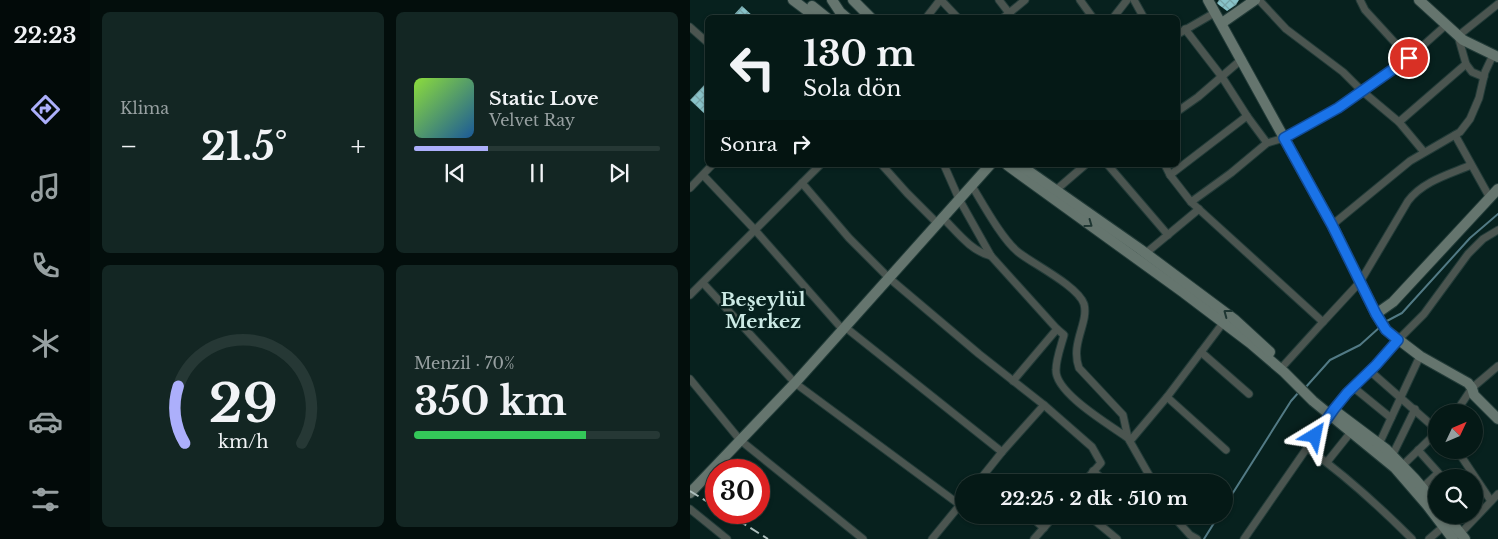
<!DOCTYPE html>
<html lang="tr">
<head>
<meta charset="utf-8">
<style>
	:root { --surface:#051916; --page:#132623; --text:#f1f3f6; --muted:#97a0a1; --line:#263835; --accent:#acaffb }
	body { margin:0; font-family:"Libre Baskerville",serif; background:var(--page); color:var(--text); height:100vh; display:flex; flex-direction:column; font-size:19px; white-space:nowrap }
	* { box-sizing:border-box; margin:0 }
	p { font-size:16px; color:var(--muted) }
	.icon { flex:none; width:28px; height:28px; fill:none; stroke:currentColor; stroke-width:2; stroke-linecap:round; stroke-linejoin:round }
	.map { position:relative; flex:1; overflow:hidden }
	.side { display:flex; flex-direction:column; gap:12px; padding:12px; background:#030e0c; width:600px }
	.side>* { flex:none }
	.guide { position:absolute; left:15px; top:15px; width:475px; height:152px; border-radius:8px; box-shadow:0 1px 4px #0004,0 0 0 1px var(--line); background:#051916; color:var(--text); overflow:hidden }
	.needle { width:32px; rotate:46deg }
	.tools { position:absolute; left:738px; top:404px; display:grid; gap:10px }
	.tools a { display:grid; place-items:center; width:55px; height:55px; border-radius:50%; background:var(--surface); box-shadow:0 1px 4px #0004,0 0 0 1px var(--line); font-size:25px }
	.speed { position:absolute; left:15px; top:459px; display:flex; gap:10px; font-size:25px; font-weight:700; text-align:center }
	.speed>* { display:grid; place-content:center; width:65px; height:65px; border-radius:50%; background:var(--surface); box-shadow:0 1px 4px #0004,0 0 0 1px var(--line); line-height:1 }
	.speed .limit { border:8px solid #d22; background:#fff; color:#111 }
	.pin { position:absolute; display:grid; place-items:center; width:42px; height:42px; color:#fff; margin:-21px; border:2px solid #fff; border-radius:50%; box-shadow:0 1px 5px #0007 }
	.me { position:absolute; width:55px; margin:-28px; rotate:35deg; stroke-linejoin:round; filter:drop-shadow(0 0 4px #0008) }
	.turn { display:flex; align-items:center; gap:18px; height:105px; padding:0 15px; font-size:22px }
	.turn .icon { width:65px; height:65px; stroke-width:2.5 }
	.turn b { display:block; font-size:35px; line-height:42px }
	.then { display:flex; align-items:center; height:48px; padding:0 15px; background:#0003; gap:10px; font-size:19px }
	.big { font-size:38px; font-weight:700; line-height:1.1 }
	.side .widget { flex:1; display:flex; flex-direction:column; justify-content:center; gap:8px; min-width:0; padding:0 18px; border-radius:8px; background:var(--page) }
	.side .dial { align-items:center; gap:0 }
	.dial svg { height:130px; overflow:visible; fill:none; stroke:var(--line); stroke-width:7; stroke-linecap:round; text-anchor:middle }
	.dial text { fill:var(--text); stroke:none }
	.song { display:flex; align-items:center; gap:15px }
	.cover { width:60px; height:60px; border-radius:8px; background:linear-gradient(135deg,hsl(90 70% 55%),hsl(210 70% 35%)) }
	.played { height:5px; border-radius:2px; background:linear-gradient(90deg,var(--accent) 30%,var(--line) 30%) }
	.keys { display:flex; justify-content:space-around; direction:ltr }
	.heat { display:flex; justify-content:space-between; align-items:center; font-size:28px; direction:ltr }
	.charge { height:8px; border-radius:4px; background:linear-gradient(90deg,#34c759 70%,var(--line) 0) }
	.side .tiles { flex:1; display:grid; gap:12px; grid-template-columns:repeat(2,1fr) }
	.trip { position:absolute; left:265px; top:474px; width:278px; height:50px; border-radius:25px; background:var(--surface); box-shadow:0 1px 4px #0004,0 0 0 1px var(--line); font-weight:700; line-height:50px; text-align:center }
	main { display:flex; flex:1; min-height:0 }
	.dock { display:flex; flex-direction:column; width:90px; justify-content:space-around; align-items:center; background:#020a09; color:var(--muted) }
	.dock .icon { width:35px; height:35px }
	.dock .active { color:var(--accent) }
	.dock b { font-size:22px; color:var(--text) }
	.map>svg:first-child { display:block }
</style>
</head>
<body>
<main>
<nav class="dock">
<b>22:23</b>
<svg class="icon active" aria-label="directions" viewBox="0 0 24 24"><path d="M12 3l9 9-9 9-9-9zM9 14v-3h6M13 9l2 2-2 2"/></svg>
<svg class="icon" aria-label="music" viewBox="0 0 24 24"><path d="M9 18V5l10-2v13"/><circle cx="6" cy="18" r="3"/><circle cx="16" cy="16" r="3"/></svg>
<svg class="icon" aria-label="phone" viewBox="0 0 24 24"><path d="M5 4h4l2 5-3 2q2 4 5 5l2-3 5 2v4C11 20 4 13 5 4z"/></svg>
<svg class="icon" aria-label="climate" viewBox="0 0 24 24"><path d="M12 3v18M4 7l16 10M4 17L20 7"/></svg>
<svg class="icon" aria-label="car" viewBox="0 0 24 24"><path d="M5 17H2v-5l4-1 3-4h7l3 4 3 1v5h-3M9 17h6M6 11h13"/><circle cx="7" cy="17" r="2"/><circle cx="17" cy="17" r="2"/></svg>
<svg class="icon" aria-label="filters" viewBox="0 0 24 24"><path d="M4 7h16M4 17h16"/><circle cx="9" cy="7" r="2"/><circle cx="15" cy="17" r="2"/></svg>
</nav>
<section class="side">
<div class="tiles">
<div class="widget"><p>Klima</p>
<div class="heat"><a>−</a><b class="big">21.5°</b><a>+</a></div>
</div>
<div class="widget">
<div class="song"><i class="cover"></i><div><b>Static Love</b><p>Velvet Ray</p></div></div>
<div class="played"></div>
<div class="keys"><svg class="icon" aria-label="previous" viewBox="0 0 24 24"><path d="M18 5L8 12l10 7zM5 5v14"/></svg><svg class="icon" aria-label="pause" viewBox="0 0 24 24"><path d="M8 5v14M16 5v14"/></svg><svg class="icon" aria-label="next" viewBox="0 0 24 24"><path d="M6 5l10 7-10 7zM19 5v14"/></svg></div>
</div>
<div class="widget dial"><svg viewBox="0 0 100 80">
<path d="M14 69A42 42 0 1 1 86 69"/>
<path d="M14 69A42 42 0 0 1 10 34" stroke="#acaffb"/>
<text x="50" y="56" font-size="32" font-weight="700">29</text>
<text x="50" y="72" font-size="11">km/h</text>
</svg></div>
<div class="widget"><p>Menzil · 70%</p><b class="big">350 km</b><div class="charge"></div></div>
</div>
</section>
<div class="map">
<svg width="808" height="539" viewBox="0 0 808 539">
	<defs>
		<pattern id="building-cross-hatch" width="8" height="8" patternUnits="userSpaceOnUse" patternTransform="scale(1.25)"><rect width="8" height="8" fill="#88c2c8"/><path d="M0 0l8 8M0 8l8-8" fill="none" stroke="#75a2a6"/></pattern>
	</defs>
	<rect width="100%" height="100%" fill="#07211e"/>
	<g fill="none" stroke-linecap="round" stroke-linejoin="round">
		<!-- stream -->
		<g stroke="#527a85" stroke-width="2">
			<polyline points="695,322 712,313 780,238 808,214"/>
			<polyline points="615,388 640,360 670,345 690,327"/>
			<polyline points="534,507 601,401 609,392"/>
			<polyline points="514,539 529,515"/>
		</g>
	</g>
	<!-- building -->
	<g fill="url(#building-cross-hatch)">
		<polygon points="529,0 549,0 546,5 537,11 529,5 527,3"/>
		<polygon points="52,6 65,18 41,18"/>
		<polygon points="18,81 18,117 0,100"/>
	</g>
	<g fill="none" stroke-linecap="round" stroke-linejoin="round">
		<defs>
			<g id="street">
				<polyline points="251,0 268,18"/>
				<polyline points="309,0 323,18"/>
				<polyline points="390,0 403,18"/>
				<polyline points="444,0 454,18"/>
				<polyline points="569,0 596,29 653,72 672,91 709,122 734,152"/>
				<polyline points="670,0 675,10 719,58"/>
				<polyline points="236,18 250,0"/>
				<polyline points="313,18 335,0"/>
				<polyline points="423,18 437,0"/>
				<polyline points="0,27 18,43"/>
				<polyline points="495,29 532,77 557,116 577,143"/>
				<polyline points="488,34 526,12"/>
				<polyline points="794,77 782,72 776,64 768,36 808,4"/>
				<polyline points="488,111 508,97 552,59"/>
				<polyline points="709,122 776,64"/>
				<polyline points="765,135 800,198"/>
				<polyline points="192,165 217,193 248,224"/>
				<polyline points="254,165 269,199 301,256 367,329 323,381"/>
				<polyline points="418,165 478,235"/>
				<path d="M475,165L480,175L501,202L633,322L670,282L718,201C733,181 760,174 781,165"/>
				<polyline points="13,175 65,230 153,330"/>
				<polyline points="480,175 557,116"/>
				<polyline points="112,183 159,238 199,278 289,354 354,405 402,447 411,463 394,482"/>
				<path d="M282,186C293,204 312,239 328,252C343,264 388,286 394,304C399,323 380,343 389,368L433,415L438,438L463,482"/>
				<polyline points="0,188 22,165"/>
				<polyline points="366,190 395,165"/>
				<polyline points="501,202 541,173 577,143 594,138 648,108 672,91 719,58 756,25"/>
				<path d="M253,218C267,232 281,251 301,256"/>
				<polyline points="642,225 720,161 770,132 780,119 789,98 795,72 803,55"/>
				<polyline points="456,253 509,209"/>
				<polyline points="13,283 105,383 270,505"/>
				<polyline points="0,295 130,165"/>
				<polyline points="155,327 312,452"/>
				<path d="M367,329L374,335C371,346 366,359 366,370C365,393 420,425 438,438"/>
				<polyline points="511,352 559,394"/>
				<polyline points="594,365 633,322"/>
				<polyline points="680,371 746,429"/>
				<polyline points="0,379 50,440 173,539"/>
				<polyline points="663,387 701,418"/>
				<polyline points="477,397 536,450"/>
				<polyline points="766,412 782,388 808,366"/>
				<polyline points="784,437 787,441 784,443"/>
				<polyline points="440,441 477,397 533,323"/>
				<polyline points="689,444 730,356"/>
				<path d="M617,448C655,475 689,506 722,539"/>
				<polyline points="728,450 753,478"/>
				<polyline points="767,450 801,501"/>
				<polyline points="702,456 725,409"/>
				<polyline points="637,462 661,432"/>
				<polyline points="712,466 746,433"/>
				<polyline points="403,471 416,482"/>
				<polyline points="293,476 301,482"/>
				<polyline points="288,482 312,452 354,405"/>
				<polyline points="732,488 748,473"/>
				<polyline points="0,509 37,539"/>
				<polyline points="339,515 354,528"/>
				<polyline points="398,515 427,539"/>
				<polyline points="455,515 457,517 459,515"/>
				<polyline points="482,515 500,535 507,539"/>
				<polyline points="769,535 808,494"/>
				<polyline points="242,539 274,500"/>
				<polyline points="344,539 365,515"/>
				<polyline points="554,539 644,409 657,393 686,365 708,340 734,314 778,254 793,239 808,230"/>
				<polyline points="739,539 753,527"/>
			</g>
			<g id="secondary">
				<polyline points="103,0 127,18"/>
				<polyline points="142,0 150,12 157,18"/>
				<polyline points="163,0 181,18"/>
				<polyline points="518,0 642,225 686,314 696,330 730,356 778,383 782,388 784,395 808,419"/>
				<polyline points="729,0 773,40 808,57"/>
				<polyline points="122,6 137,18"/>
				<polyline points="532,23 565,0"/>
				<polyline points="317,165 494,293 560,343 594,372 623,401 705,468 737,505 763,539"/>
				<polyline points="330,165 450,249 544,319 580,352"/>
				<polyline points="686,314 703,302 808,189"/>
				<polyline points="648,413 696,449 725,479 746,504"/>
				<polyline points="0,493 105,383 300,165"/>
				<polyline points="756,515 775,539"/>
			</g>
		</defs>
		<!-- street casing -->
		<use href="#street" stroke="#223b38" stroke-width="9"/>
		<!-- secondary casing -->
		<use href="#secondary" stroke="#223b38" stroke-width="12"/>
		<!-- street -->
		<use href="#street" stroke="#4b5550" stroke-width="7"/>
		<!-- secondary -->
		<use href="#secondary" stroke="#65756e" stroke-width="10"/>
		<!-- rail -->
		<g stroke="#adbebc" stroke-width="2" stroke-dasharray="10 5" stroke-linecap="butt">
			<polyline points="0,491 26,507"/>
			<polyline points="35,512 78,539"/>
		</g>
	</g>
	<!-- one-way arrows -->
	<defs><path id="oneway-chevron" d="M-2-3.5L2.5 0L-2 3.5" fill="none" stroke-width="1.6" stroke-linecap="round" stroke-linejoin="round" transform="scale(1.25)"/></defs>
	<g stroke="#1e3632">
		<use href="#oneway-chevron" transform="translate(399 224) rotate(36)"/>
		<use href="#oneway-chevron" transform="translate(537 313) rotate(-143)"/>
	</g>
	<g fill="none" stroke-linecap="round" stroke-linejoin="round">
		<defs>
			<polyline id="route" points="625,436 644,409 657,393 686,365 708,340 696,330 686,314 642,225 594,138 648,108 719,58"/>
		</defs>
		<!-- route casing -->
		<use href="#route" stroke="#114b97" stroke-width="12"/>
		<!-- route -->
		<use href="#route" stroke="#1a73e8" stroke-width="9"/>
	</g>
	<g text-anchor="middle" stroke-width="5" stroke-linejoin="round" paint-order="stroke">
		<!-- district labels -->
		<g font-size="19" font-weight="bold" fill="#cceae5" stroke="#07211e">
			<text x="73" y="306">Beşeylül<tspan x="73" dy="22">Merkez</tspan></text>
		</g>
	</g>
</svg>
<div class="tools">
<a><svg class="needle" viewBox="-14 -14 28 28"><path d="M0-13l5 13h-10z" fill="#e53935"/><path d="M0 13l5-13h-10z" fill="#97a0a1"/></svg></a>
<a><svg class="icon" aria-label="search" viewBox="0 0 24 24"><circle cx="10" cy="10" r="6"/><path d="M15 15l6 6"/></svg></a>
</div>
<div class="speed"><div class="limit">30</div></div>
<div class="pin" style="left:719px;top:58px;background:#d93025"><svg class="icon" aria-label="arrive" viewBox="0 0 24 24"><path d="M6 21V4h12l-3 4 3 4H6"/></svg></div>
<svg class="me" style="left:625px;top:436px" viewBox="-20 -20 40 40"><path d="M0-17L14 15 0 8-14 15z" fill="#1a73e8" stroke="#fff" stroke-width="4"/></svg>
<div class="trip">22:25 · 2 dk · 510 m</div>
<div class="guide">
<div class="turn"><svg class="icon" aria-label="left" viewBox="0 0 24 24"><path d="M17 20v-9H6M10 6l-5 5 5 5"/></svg><div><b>130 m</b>Sola dön</div></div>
<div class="then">Sonra<svg class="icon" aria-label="right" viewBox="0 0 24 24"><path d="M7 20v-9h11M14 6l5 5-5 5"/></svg></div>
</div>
</div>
</main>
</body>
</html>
